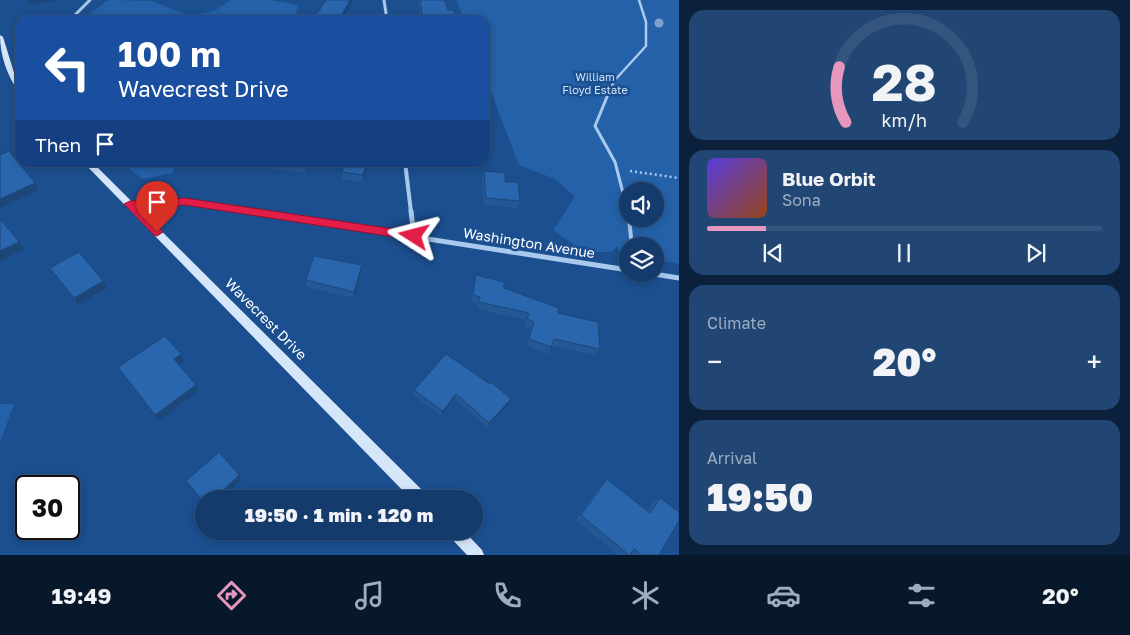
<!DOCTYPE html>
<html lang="en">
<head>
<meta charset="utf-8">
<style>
	:root { --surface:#143b6b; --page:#214673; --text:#f1f3f6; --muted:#9dadc1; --line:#33557e; --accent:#e797bd }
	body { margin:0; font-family:"Golos Text",sans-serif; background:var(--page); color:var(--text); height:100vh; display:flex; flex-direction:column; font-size:19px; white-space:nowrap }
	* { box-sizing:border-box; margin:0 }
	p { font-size:16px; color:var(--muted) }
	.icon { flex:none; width:28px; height:28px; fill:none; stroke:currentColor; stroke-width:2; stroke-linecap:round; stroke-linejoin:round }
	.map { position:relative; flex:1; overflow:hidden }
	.sheet { display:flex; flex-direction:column; gap:10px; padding:10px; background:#0b203b; width:451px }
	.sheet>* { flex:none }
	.hud { position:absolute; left:15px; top:15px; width:475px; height:152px; border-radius:15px; box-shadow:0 2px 8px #0003,0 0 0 1px var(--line); background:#1a4fa0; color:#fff; overflow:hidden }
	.controls { position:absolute; left:619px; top:182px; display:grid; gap:10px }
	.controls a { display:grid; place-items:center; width:45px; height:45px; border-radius:50%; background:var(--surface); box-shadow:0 2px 8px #0003,0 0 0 1px var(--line); font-size:25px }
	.speed { position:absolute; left:15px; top:475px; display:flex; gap:10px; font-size:25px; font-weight:700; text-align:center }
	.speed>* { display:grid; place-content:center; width:65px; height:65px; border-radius:50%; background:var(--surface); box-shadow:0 2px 8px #0003,0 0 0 1px var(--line); line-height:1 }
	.speed .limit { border:2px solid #111; border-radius:8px; background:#fff; color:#111 }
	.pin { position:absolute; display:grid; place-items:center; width:42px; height:42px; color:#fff; margin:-51px -21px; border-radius:50% 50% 50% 0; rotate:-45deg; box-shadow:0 0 5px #0007 }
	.pin .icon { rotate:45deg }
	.me { position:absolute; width:55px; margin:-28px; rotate:279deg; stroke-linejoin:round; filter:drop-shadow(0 0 4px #0008) }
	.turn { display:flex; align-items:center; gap:18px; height:105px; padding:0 20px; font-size:22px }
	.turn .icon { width:65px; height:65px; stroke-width:2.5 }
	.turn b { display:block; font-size:35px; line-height:42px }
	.then { display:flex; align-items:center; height:48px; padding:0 20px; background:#0003; gap:10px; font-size:19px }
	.big { font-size:38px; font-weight:800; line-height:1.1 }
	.sheet .tile { flex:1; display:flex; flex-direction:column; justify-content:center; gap:8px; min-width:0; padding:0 18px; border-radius:15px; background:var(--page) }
	.sheet .dial { align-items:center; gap:0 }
	.dial svg { height:130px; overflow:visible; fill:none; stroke:var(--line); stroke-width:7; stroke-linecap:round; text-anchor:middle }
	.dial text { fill:var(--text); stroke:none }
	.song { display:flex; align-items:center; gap:15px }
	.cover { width:60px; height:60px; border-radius:8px; background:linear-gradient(135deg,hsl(250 70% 55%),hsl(20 70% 35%)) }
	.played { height:5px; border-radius:2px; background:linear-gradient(90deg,var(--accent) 15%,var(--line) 15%) }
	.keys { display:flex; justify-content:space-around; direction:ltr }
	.heat { display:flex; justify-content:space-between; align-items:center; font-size:28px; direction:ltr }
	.trip { position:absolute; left:195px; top:490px; width:288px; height:50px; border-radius:25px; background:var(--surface); box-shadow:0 2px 8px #0003,0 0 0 1px var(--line); font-weight:800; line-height:50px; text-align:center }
	.tab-bar { display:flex; height:80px; justify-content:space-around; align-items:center; background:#08182b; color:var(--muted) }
	.tab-bar .icon { width:35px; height:35px }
	.tab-bar .active { color:var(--accent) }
	.tab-bar b { font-size:22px; color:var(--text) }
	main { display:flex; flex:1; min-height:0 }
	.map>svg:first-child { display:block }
</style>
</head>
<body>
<main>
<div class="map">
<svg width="679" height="555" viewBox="0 0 679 555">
	<rect width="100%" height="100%" fill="#1b4f8f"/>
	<!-- green -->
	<g fill="#2461a8" fill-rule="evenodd">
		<polygon points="112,0 152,1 189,16 214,11 231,0 271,0 298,5 294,20 115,20 87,17 106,1"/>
		<path d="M456,0H679V264L664,261L660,258L655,257V246H628L627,253L619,251L617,246L611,252H584L553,230L575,197L555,179L519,165L485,76V20H464ZM628,191H655V219H628Z"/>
		<polygon points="123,163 178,163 172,173 142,179"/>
		<polygon points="0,404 14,404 0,442"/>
	</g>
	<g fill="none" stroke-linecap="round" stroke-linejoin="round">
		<!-- path -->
		<polyline stroke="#a9c9ee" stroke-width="2.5" stroke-dasharray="2 3" stroke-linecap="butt" points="630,171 679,178"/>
		<!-- lane-far2 -->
		<polyline stroke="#a9c9ee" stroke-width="2.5" points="609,94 614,81 646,46 646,22 639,0"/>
		<!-- lane-far1 -->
		<polyline stroke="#a9c9ee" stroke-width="3" points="609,92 595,126 615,162 628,212"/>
		<!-- lane -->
		<g stroke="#a9c9ee" stroke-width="4">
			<polyline points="627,211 628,213"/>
			<polyline points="629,219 632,246"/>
		</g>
		<!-- street-far2 -->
		<g stroke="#a9c9ee" stroke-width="3">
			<polyline points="384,0 387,20"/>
			<polyline points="70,20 90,0"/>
			<polyline points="13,79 20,72"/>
		</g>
		<!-- street-far1 -->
		<g stroke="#a9c9ee" stroke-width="4">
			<polyline points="405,162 411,212"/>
			<polyline points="130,205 185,201 256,212"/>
		</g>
		<!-- street -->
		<g stroke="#a9c9ee" stroke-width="5">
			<polyline points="248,211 628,270"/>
			<polyline points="411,211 414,236"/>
			<polyline points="654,274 679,278"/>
		</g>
		<!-- secondary -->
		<g fill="#d6e6fa" fill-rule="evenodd">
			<path d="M0,35L3,37L16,79L20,85V92L18,91C7,75 0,55 0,35Z"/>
			<polygon points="83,162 92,162 426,494 428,499 411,499"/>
			<polygon points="447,531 464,531 482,550 484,555 467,555 449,536"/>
		</g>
	</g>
	<!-- trees -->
	<circle fill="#7ea0ca" cx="659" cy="23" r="4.5"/>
	<!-- wall -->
	<g fill="#245895">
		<polygon points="418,0 444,0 448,10 454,20 421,20"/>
		<polygon points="239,162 310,162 306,173 239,165"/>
		<polygon points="345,162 368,162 363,182 342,179 342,172"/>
		<polygon points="484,171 505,182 520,201 517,208 484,205 482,178"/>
		<polygon points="362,265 361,272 354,298 306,287 306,280"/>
		<polygon points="50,268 103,281 107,288 78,305"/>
		<polygon points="476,275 558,313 600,349 595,355 552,346 548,354 526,346 531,329 524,326 526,320 477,309 477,303 471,302 474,282"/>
		<polygon points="181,354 184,361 178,365 196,385 198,391 159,421 118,367"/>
		<polygon points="446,354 509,404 487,427 454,399 441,416 413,395 414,390"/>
		<polygon points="607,479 648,511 653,502 660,498 659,555 618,555 576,520 601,484"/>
	</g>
	<!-- shaded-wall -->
	<g fill="#1d4779">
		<polygon points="27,0 59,0 29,5"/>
		<polygon points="350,0 353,0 343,20 339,20"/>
		<polygon points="308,162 310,162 306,173 306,168"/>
		<polygon points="367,162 368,162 368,164 363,182 363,175"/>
		<polygon points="35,183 39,190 0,208 0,199"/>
		<polygon points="19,242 24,249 0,261 0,251"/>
		<polygon points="362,265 361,272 354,298 354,292"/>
		<polygon points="103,281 107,288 78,305 74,298"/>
		<polygon points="181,354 184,361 177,366 174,359"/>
		<polygon points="196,385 198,391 159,421 155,415"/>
		<polygon points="456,394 454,399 441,416 443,411"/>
		<polygon points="511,399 509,404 487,427 489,423"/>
		<polygon points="239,475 241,480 221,499 214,499"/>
	</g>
	<!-- building -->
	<g fill="#2a66ad" stroke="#1d4779">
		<polygon points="326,0 350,0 339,20 313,20"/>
		<polygon points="420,0 444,0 448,10 454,10 454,20 423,20"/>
		<polygon points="9,151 35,183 0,199 0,155"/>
		<polygon points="265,162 308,162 306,168"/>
		<polygon points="345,162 367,162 363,175 342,172"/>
		<polygon points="484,171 505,173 505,182 518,182 520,201 486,198"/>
		<polygon points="1,220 19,242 0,251 0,221"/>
		<polygon points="79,252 103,281 74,298 50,268"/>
		<polygon points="314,256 362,265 354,292 306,280"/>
		<polygon points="476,275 504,282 504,288 559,308 558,313 598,322 600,349 554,339 551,347 529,339 534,322 527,319 529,313 479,302 480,297 473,295"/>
		<polygon points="165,336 181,354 174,359 196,385 155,415 118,367"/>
		<polygon points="446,354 490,384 491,382 511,399 489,423 456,394 443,411 414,390"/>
		<polygon points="219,452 239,475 214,499 204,499 204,502 186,481"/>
		<polygon points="607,479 650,513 660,498 679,512 679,521 659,555 642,555 634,549 630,555 629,555 581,515"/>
	</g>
	<!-- route -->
	<polygon fill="#e11d48" stroke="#92132f" points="185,198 414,232 420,236 414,240 185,205 138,207 163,232 157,236 154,235 124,204 130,201"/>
	<g text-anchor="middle" stroke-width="5" stroke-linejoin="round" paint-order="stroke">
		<!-- far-park labels -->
		<g font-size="11" fill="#cfe3fa" stroke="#1b4f8f">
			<text x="595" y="81">William<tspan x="595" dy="13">Floyd Estate</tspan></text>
		</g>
		<!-- street labels -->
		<g font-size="14" fill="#fff" stroke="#1b4f8f">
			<text transform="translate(529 243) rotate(9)" y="5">Washington Avenue</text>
			<text transform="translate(266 319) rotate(45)" y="5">Wavecrest Drive</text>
		</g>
	</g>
</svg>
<div class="controls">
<a><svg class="icon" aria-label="sound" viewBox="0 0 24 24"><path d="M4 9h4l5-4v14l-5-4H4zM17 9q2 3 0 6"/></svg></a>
<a><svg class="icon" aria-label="layers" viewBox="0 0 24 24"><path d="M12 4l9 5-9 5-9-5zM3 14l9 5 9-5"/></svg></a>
</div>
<div class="speed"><div class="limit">30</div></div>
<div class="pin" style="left:157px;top:232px;background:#d93025"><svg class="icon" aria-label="arrive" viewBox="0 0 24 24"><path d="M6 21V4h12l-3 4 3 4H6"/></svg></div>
<svg class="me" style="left:414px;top:236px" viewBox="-20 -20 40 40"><path d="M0-17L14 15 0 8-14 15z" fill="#e11d48" stroke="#fff" stroke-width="4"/></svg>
<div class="trip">19:50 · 1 min · 120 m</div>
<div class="hud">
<div class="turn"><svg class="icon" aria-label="left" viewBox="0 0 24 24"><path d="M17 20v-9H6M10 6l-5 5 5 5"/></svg><div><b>100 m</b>Wavecrest Drive</div></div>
<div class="then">Then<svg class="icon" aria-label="arrive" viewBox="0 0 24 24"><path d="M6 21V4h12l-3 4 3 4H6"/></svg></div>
</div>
</div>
<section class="sheet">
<div class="tile dial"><svg viewBox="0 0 100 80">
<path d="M14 69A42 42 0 1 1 86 69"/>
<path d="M14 69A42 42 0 0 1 10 35" stroke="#e797bd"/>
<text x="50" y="56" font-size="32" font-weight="700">28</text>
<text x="50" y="72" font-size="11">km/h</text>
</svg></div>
<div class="tile">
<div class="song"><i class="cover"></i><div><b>Blue Orbit</b><p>Sona</p></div></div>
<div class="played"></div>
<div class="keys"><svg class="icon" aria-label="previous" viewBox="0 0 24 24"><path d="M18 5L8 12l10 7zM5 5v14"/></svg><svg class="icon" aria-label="pause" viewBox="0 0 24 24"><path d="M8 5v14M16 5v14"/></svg><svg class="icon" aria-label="next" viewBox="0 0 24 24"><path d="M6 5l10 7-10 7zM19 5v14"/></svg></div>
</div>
<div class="tile"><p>Climate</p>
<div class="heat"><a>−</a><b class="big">20°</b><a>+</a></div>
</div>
<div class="tile"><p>Arrival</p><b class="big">19:50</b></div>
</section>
</main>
<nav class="tab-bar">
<b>19:49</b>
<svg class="icon active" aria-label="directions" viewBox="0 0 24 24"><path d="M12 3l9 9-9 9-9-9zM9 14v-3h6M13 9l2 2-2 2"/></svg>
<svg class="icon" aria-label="music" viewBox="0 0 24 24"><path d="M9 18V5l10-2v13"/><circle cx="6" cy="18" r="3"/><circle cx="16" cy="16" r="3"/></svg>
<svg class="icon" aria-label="phone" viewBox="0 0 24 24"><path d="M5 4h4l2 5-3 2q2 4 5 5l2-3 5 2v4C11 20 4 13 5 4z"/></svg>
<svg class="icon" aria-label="climate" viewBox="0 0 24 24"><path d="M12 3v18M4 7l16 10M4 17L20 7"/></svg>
<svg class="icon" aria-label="car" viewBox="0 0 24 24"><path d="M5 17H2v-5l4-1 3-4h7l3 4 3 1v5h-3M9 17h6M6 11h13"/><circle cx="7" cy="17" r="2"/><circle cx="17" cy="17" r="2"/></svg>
<svg class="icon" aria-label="filters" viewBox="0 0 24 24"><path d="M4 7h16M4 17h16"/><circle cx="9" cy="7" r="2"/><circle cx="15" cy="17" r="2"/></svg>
<b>20°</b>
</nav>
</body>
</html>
